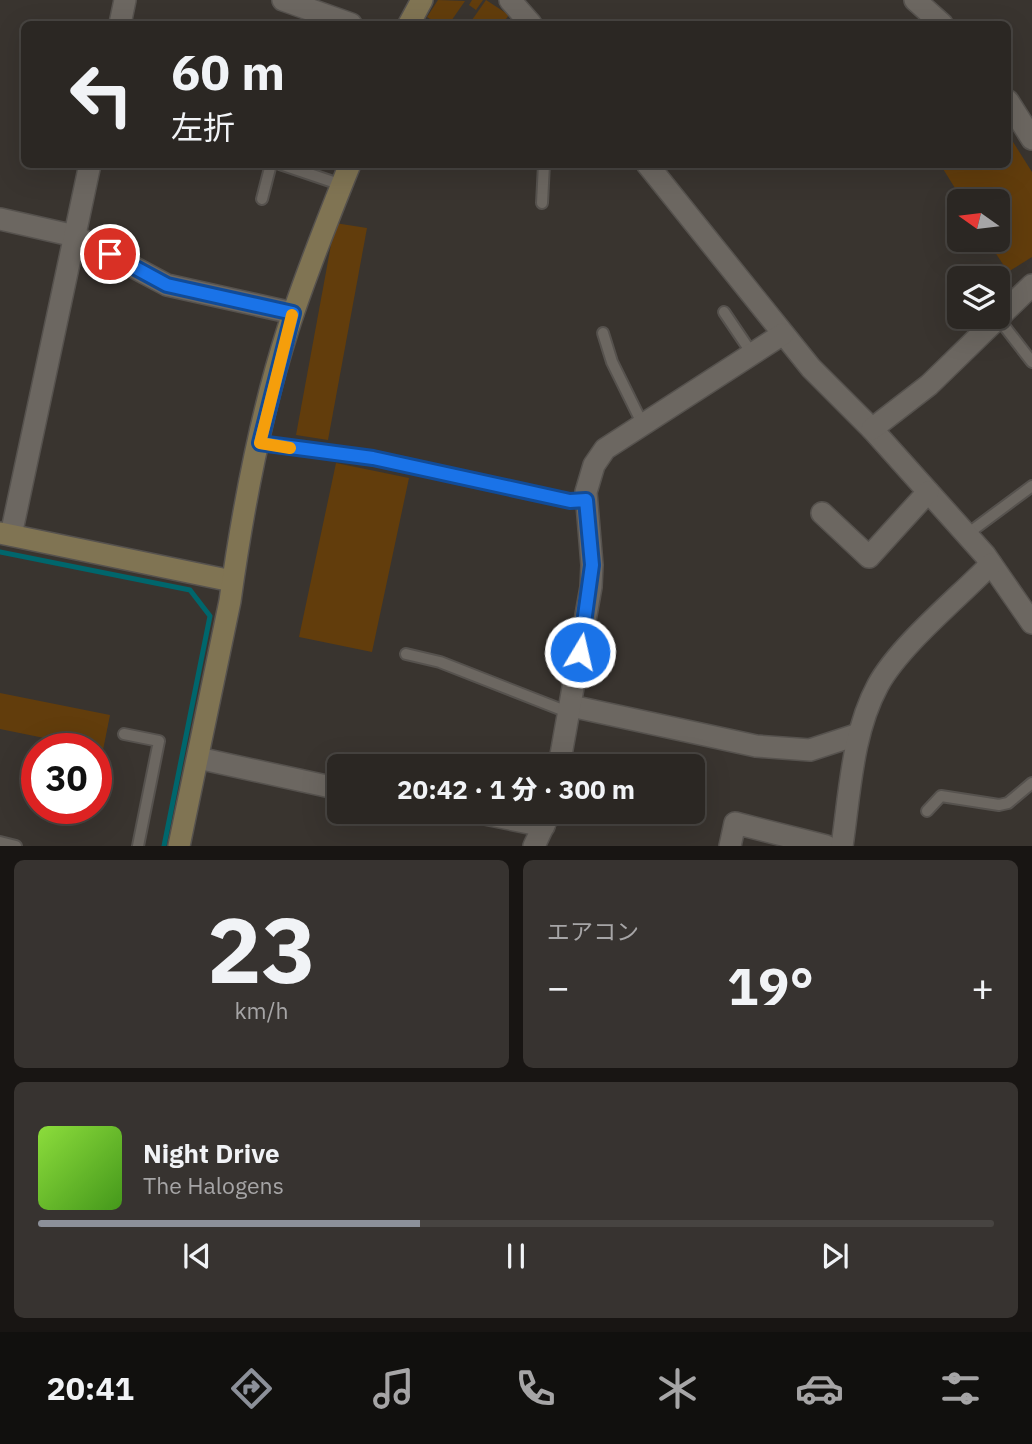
<!DOCTYPE html>
<html lang="ja">
<head>
<meta charset="utf-8">
<style>
	:root { --surface:#2b2723; --page:#373330; --text:#f1f3f6; --muted:#a6a5a6; --line:#474441; --accent:#8c9099 }
	body { margin:0; font-family:"IBM Plex Sans","Noto Sans JP",sans-serif; background:var(--page); color:var(--text); height:100vh; display:flex; flex-direction:column; font-size:26px; white-space:nowrap }
	* { box-sizing:border-box; margin:0 }
	p { font-size:23px; color:var(--muted) }
	.icon { flex:none; width:38px; height:38px; fill:none; stroke:currentColor; stroke-width:2; stroke-linecap:round; stroke-linejoin:round }
	.map { position:relative; height:846px; overflow:hidden }
	.drawer { display:flex; flex-direction:column; gap:14px; padding:14px; background:#181513; flex:1 }
	.drawer>* { flex:none }
	.guide { position:absolute; left:21px; top:21px; width:990px; height:147px; border-radius:10px; box-shadow:0 7px 28px #0002,0 0 0 2px var(--line); background:#2b2723; color:var(--text); overflow:hidden }
	.needle { width:46px; rotate:284deg }
	.fabs { position:absolute; left:947px; top:189px; display:grid; gap:14px }
	.fabs a { display:grid; place-items:center; width:63px; height:63px; border-radius:10px; background:var(--surface); box-shadow:0 7px 28px #0002,0 0 0 2px var(--line); font-size:35px }
	.speed { position:absolute; left:21px; top:733px; display:flex; gap:14px; font-size:35px; font-weight:700; text-align:center }
	.speed>* { display:grid; place-content:center; width:91px; height:91px; border-radius:50%; background:var(--surface); box-shadow:0 7px 28px #0002,0 0 0 2px var(--line); line-height:1 }
	.speed .limit { border:10px solid #d22; background:#fff; color:#111 }
	.pin { position:absolute; display:grid; place-items:center; width:60px; height:60px; color:#fff; margin:-30px; border:4px solid #fff; border-radius:50%; box-shadow:0 2px 7px #0007 }
	.me { position:absolute; width:77px; margin:-38px; rotate:9deg; stroke-linejoin:round; filter:drop-shadow(0 0 5px #0008) }
	.turn { display:flex; align-items:center; gap:24px; height:147px; padding:0 35px; font-size:32px }
	.turn .icon { width:91px; height:91px; stroke-width:2.5 }
	.turn b { display:block; font-size:49px; line-height:60px }
	.big { font-size:52px; font-weight:800; line-height:1.1 }
	.drawer .widget { flex:1; display:flex; flex-direction:column; justify-content:center; gap:10px; min-width:0; padding:0 24px; border-radius:10px; background:var(--page) }
	.drawer .dial { align-items:center; gap:0 }
	.dial b { font-size:91px; line-height:1 }
	.song { display:flex; align-items:center; gap:21px }
	.cover { width:84px; height:84px; border-radius:10px; background:linear-gradient(135deg,hsl(90 70% 55%),hsl(100 70% 35%)) }
	.played { height:7px; border-radius:4px; background:linear-gradient(90deg,var(--accent) 40%,var(--line) 40%) }
	.keys { display:flex; justify-content:space-around; direction:ltr }
	.heat { display:flex; justify-content:space-between; align-items:center; font-size:38px; direction:ltr }
	.drawer .tiles { flex:1; display:grid; gap:14px; grid-template-columns:1fr 1fr }
	.widget:last-child { grid-column:span 2 }
	.trip { position:absolute; left:327px; top:754px; width:378px; height:70px; border-radius:10px; background:var(--surface); box-shadow:0 7px 28px #0002,0 0 0 2px var(--line); font-weight:800; line-height:70px; text-align:center }
	.tab-bar { display:flex; height:112px; justify-content:space-around; align-items:center; background:#11100e; color:var(--muted) }
	.tab-bar .icon { width:49px; height:49px }
	.tab-bar .active { color:var(--accent) }
	.tab-bar b { font-size:32px; color:var(--text) }
	.map>svg:first-child { display:block }
</style>
</head>
<body>
<div class="map">
<svg width="1032" height="846" viewBox="0 0 1032 846">
	<rect width="100%" height="100%" fill="#39342f"/>
	<g fill="none" stroke-linecap="round" stroke-linejoin="round">
		<!-- stream -->
		<polyline stroke="#00666c" stroke-width="5" points="0,552 190,590 210,616 164,846"/>
	</g>
	<!-- building -->
	<g fill="#623d0c">
		<polygon points="438,0 465,1 449,24 438,24 427,17"/>
		<polygon points="472,0 483,0 476,10 469,5"/>
		<polygon points="486,0 509,15 502,24 479,24 472,20"/>
		<polygon points="1008,134 1032,172 1032,257 1008,272 987,240 998,240 998,201 963,201 940,164 1008,164"/>
		<polygon points="335,223 367,228 328,440 296,435"/>
		<polygon points="336,463 409,478 372,652 299,637"/>
		<polygon points="0,693 110,715 103,750 0,729"/>
	</g>
	<g fill="none" stroke-linecap="round" stroke-linejoin="round">
		<defs>
			<g id="lane">
				<polyline points="280,164 342,185"/>
				<polyline points="262,199 271,164"/>
				<polyline points="542,203 544,164"/>
				<polyline points="724,312 753,355"/>
				<polyline points="998,318 1032,362"/>
				<polyline points="603,333 612,362 643,425"/>
				<polyline points="260,443 373,458 570,501 586,500"/>
				<polyline points="966,535 1032,486"/>
				<polyline points="406,654 440,662 570,713"/>
				<polyline points="124,734 159,741 138,846"/>
				<polyline points="927,811 941,796 999,805 1008,803 1032,783"/>
				<polyline points="0,842 16,846"/>
			</g>
			<g id="street">
				<polyline points="283,0 351,24"/>
				<polyline points="510,0 531,24"/>
				<polyline points="915,0 942,24"/>
				<polyline points="120,24 125,0"/>
				<polyline points="1008,101 1032,139"/>
				<polyline points="647,164 811,368 872,429 985,555 1032,623"/>
				<polyline points="0,219 75,236 167,285 293,313"/>
				<polyline points="872,429 929,385 1032,285"/>
				<polyline points="822,513 869,557 928,492"/>
				<polyline points="11,535 90,164"/>
				<polyline points="571,706 756,746 810,750 859,734"/>
				<polyline points="198,758 340,789"/>
				<polyline points="559,766 591,587 592,565 586,492 594,465 605,449 783,334"/>
				<polyline points="475,812 544,826"/>
				<polyline points="534,846 550,812"/>
				<polyline points="730,846 735,823 826,846"/>
				<path d="M842,846C850,792 852,733 878,685C900,645 958,598 991,564"/>
			</g>
			<g id="secondary">
				<polyline points="409,24 422,0"/>
				<polyline points="0,533 232,581"/>
				<path d="M179,846L230,601C242,514 261,413 288,329C306,273 328,219 350,164"/>
			</g>
		</defs>
		<!-- lane casing -->
		<use href="#lane" stroke="#56524e" stroke-width="14"/>
		<!-- street casing -->
		<use href="#street" stroke="#56524e" stroke-width="24"/>
		<!-- secondary casing -->
		<use href="#secondary" stroke="#56524e" stroke-width="24"/>
		<!-- lane -->
		<use href="#lane" stroke="#6c6761" stroke-width="10"/>
		<!-- street -->
		<use href="#street" stroke="#6c6761" stroke-width="21"/>
		<!-- secondary -->
		<use href="#secondary" stroke="#807453" stroke-width="21"/>
	</g>
	<g fill="none" stroke-linecap="round" stroke-linejoin="round">
		<defs>
			<polyline id="route" points="110,254 167,285 293,313 260,443 373,458 570,501 586,500 592,565 580,652"/>
		</defs>
		<!-- route casing -->
		<use href="#route" stroke="#114b97" stroke-width="18"/>
		<!-- route -->
		<use href="#route" stroke="#1a73e8" stroke-width="12"/>
		<!-- slow -->
		<polyline stroke="#f59e0b" stroke-width="12" points="290,448 260,443 292,315"/>
	</g>
</svg>
<div class="fabs">
<a><svg class="needle" viewBox="-14 -14 28 28"><path d="M0-13l5 13h-10z" fill="#e53935"/><path d="M0 13l5-13h-10z" fill="#a6a5a6"/></svg></a>
<a><svg class="icon" aria-label="layers" viewBox="0 0 24 24"><path d="M12 4l9 5-9 5-9-5zM3 14l9 5 9-5"/></svg></a>
</div>
<div class="speed"><div class="limit">30</div></div>
<div class="pin" style="left:110px;top:254px;background:#d93025"><svg class="icon" aria-label="arrive" viewBox="0 0 24 24"><path d="M6 21V4h12l-3 4 3 4H6"/></svg></div>
<svg class="me" style="left:580px;top:652px" viewBox="-20 -20 40 40"><circle r="17" fill="#1a73e8" stroke="#fff" stroke-width="3"/><path d="M0-11L8 9 0 5-8 9z" fill="#fff"/></svg>
<div class="trip">20:42 · 1 分 · 300 m</div>
<div class="guide">
<div class="turn"><svg class="icon" aria-label="left" viewBox="0 0 24 24"><path d="M17 20v-9H6M10 6l-5 5 5 5"/></svg><div><b>60 m</b>左折</div></div>
</div>
</div>
<section class="drawer">
<div class="tiles">
<div class="widget dial"><b>23</b><p>km/h</p></div>
<div class="widget"><p>エアコン</p>
<div class="heat"><a>−</a><b class="big">19°</b><a>+</a></div>
</div>
<div class="widget">
<div class="song"><i class="cover"></i><div><b>Night Drive</b><p>The Halogens</p></div></div>
<div class="played"></div>
<div class="keys"><svg class="icon" aria-label="previous" viewBox="0 0 24 24"><path d="M18 5L8 12l10 7zM5 5v14"/></svg><svg class="icon" aria-label="pause" viewBox="0 0 24 24"><path d="M8 5v14M16 5v14"/></svg><svg class="icon" aria-label="next" viewBox="0 0 24 24"><path d="M6 5l10 7-10 7zM19 5v14"/></svg></div>
</div>
</div>
</section>
<nav class="tab-bar">
<b>20:41</b>
<svg class="icon active" aria-label="directions" viewBox="0 0 24 24"><path d="M12 3l9 9-9 9-9-9zM9 14v-3h6M13 9l2 2-2 2"/></svg>
<svg class="icon" aria-label="music" viewBox="0 0 24 24"><path d="M9 18V5l10-2v13"/><circle cx="6" cy="18" r="3"/><circle cx="16" cy="16" r="3"/></svg>
<svg class="icon" aria-label="phone" viewBox="0 0 24 24"><path d="M5 4h4l2 5-3 2q2 4 5 5l2-3 5 2v4C11 20 4 13 5 4z"/></svg>
<svg class="icon" aria-label="climate" viewBox="0 0 24 24"><path d="M12 3v18M4 7l16 10M4 17L20 7"/></svg>
<svg class="icon" aria-label="car" viewBox="0 0 24 24"><path d="M5 17H2v-5l4-1 3-4h7l3 4 3 1v5h-3M9 17h6M6 11h13"/><circle cx="7" cy="17" r="2"/><circle cx="17" cy="17" r="2"/></svg>
<svg class="icon" aria-label="filters" viewBox="0 0 24 24"><path d="M4 7h16M4 17h16"/><circle cx="9" cy="7" r="2"/><circle cx="15" cy="17" r="2"/></svg>
</nav>
</body>
</html>
